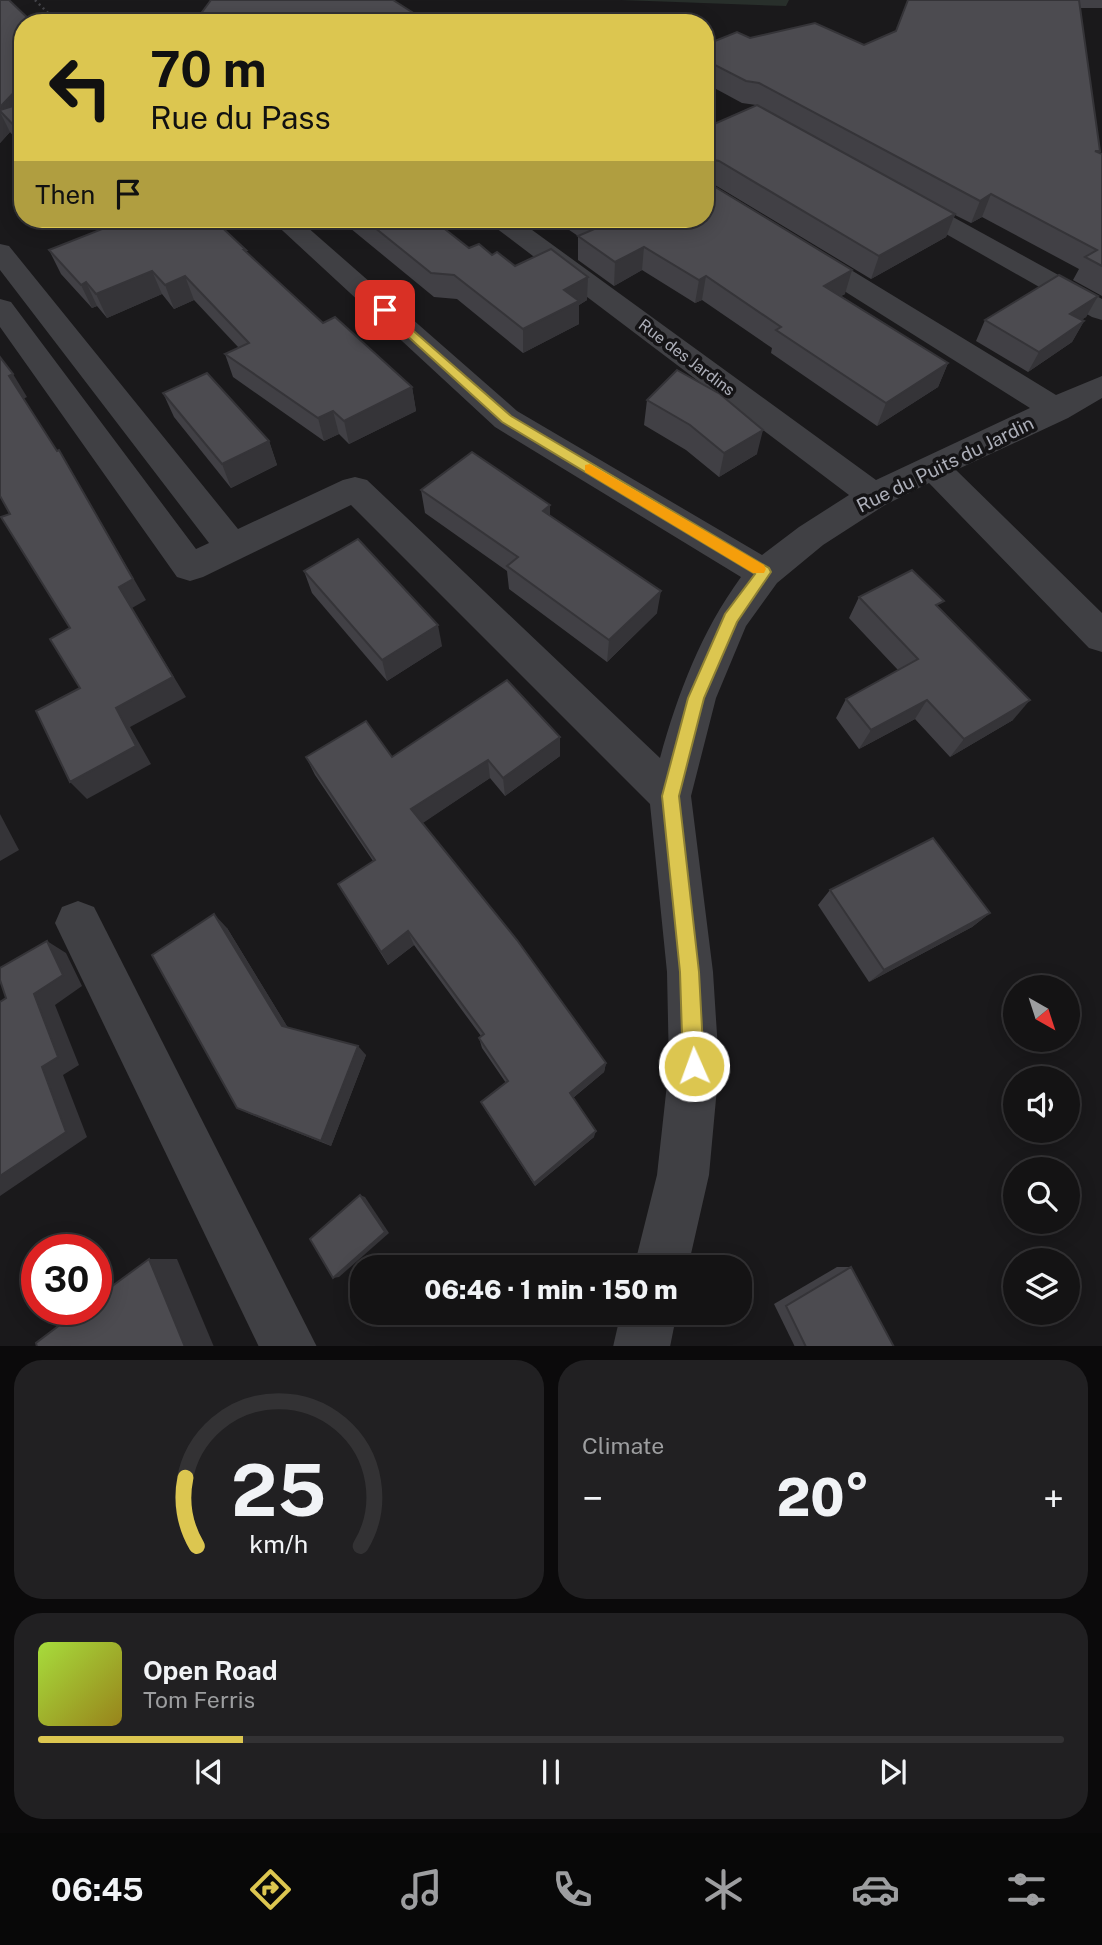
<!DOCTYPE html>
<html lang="en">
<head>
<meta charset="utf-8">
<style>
	:root { --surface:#141314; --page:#212022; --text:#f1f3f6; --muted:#9d9ea0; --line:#333234; --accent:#dcc650 }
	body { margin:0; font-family:"Public Sans",sans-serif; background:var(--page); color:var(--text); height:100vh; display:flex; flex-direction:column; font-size:26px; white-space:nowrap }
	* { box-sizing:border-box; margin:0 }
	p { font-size:23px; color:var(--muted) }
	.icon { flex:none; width:38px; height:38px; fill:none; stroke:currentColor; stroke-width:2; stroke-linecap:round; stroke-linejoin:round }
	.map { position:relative; height:1346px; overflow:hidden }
	.sheet { display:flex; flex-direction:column; gap:14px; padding:14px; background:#0b0a0b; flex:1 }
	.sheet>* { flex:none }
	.guide { position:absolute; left:14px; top:14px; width:700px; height:214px; border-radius:28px; box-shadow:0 4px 18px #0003,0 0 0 2px var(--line); background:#dcc650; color:#111; overflow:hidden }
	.needle { width:46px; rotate:141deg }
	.controls { position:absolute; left:1003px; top:975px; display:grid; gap:14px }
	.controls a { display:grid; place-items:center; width:77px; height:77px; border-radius:50%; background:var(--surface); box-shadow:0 4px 18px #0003,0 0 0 2px var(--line); font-size:35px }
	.speed { position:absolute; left:21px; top:1234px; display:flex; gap:14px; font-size:35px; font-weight:700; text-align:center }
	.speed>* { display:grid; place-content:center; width:91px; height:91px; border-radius:50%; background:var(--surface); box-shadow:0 4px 18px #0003,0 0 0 2px var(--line); line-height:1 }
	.speed .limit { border:10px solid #d22; background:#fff; color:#111 }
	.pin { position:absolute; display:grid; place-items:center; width:60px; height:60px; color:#fff; margin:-30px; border-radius:14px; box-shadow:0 4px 10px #0006 }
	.me { position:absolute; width:77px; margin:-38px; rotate:358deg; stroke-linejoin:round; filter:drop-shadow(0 0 5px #0008) }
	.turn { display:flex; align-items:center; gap:24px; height:147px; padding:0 21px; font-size:32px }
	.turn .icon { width:91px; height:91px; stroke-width:2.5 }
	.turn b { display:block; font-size:49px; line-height:60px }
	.then { display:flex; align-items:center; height:66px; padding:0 21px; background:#0003; gap:14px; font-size:26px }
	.big { font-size:52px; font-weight:800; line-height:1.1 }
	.sheet .tile { flex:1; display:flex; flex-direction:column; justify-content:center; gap:10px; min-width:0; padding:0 24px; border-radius:28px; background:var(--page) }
	.sheet .dial { align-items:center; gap:0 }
	.dial svg { height:182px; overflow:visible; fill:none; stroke:var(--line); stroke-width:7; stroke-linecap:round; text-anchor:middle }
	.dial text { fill:var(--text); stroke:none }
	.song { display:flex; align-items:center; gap:21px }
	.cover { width:84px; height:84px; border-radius:10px; background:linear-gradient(135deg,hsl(80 70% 55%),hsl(50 70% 35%)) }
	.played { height:7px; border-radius:4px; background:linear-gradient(90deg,var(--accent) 20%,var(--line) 20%) }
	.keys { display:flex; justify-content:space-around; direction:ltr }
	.heat { display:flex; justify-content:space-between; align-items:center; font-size:38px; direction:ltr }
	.sheet .tiles { flex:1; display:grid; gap:14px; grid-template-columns:1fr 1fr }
	.tile:last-child { grid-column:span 2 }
	.trip { position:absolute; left:350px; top:1255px; width:402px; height:70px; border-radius:28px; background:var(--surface); box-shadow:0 4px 18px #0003,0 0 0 2px var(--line); font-weight:800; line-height:70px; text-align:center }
	.dock { display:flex; height:112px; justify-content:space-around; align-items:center; background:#080808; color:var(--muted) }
	.dock .icon { width:49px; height:49px }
	.dock .current { color:var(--accent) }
	.dock b { font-size:32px; color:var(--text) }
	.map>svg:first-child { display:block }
</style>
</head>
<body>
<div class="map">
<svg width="1102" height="1347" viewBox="0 0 1102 1347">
	<rect width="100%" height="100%" fill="#1a191b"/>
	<!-- green -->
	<polygon fill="#282f2b" points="621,0 789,0 786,6"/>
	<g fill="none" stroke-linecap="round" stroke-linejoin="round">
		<!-- path -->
		<polyline stroke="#434348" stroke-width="2.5" stroke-dasharray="2 3.5" stroke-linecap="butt" points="35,0 48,13 102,23"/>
		<!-- minor -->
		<g fill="#404044" fill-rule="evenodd">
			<polygon points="904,192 913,195 1102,299 1102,320 1092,317 895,205 891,200 895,195"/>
			<path d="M270,219H298L517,411L762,555L799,527L849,495L492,225L488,219H517L876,480L1030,408L795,260L792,254L795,248L805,246L815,248L1056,395L1102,376V398L1068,418L956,470L1102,613V652L1089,648L929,483L885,505L823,545L777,583L746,626L716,698L691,796L713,972L719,1066L709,1175L688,1267H634L657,1175L669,1066L667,972L650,804L351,505L203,577L190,581L177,577L0,327V299L11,302L196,549L209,543L0,270V244L9,246L238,529L343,480L355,477L367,480L660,758C678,693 701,632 741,577L495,427Z"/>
			<polygon points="78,901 94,907 317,1347 259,1347 55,923 62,907"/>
			<polygon points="621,1312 677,1312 670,1347 613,1347"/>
		</g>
	</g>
	<!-- wall -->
	<g fill="#414045">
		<polygon points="0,0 23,23 23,147 10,132 0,143"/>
		<polygon points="908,0 1102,0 1102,8 1080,8 1100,151 1099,153 1102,154 1102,296 1073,280 1079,269 982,217 971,223 955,215 946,237 871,279 715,185 710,183 845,294 841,296 948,363 938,387 877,426 771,353 772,348 702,300 695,303 642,270 614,286 578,260 578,236 553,219 705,219 705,128 756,105 742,103 705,83 705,45 750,38 864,45 896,31"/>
		<polygon points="90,219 217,219 219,224 247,253 323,323 412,387 416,411 349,444 339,434 324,441 233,377 225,354 239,348 194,300 174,309 162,294 107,318 97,306 92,308 61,274 49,250 101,230"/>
		<polygon points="339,219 432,219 469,248 492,255 587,300 579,305 579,324 523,353 457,299 434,297"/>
		<polygon points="1098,296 1086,317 1081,320 1084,321 1072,342 1028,372 976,341 985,320"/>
		<polygon points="163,393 269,441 277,465 231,488 174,417"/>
		<polygon points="647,400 757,454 719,477 686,450 644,425"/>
		<polygon points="421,490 550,515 657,613 607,662 509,589 507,571 425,513"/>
		<polygon points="304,571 442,646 387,681 312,593"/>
		<polygon points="859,597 939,609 1013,720 950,757 915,719 859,749 836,718 846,699 898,670 849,618"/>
		<polygon points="560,737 560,756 505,796 490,778 422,823 606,1063 604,1072 573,1098 594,1137 535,1186 485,1109 481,1102 506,1083 482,1048 479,1038 481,1036 414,945 388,965 338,884 373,861 315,775 306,757 392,757"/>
		<polygon points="830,890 990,913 972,927 869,982 818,905"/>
		<polygon points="227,928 288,1028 366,1055 331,1146 250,1114 237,1108"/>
		<polygon points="837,1267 851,1267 894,1347 795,1347 774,1304"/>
	</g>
	<!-- shaded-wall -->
	<g fill="#353438">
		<polygon points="23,83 23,117 0,111 0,107"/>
		<polygon points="0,112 10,132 0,143"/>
		<polygon points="991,194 982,217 971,223 980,201"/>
		<polygon points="955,214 946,237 871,279 879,256"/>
		<polygon points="644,247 642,270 614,286 615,262"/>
		<polygon points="852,270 845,294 817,309 824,286"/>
		<polygon points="152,271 162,294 107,318 96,294"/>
		<polygon points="185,276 194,300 174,309 165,285"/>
		<polygon points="706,276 702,300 695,303 699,280"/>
		<polygon points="588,277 587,300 579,305 579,324 523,353 523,329 564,290"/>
		<polygon points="86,282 97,306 92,308 81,285"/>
		<polygon points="1098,296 1086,317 1059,334 1070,314"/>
		<polygon points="1084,321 1072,342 1028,372 1039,352"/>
		<polygon points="948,363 938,387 877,426 886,403"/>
		<polygon points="13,374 27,397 23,399 9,376"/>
		<polygon points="412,387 416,411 349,444 344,421"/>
		<polygon points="333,411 339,434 324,441 318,418"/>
		<polygon points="763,430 757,454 719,477 724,453"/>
		<polygon points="269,441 277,465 231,488 222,464"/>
		<polygon points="59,450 146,600 132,608 186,697 130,727 151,764 87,799 70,782 116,708 119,587"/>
		<polygon points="550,505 550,528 543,511"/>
		<polygon points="661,591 657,613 607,662 609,640"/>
		<polygon points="438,625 442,646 387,681 382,660"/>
		<polygon points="927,700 915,719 859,749 871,730"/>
		<polygon points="1030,700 1013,720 950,757 964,739"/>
		<polygon points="560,737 560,756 505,796 503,778"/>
		<polygon points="488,760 490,778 417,827 411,809"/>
		<polygon points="0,814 19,850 0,861"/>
		<polygon points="990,913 972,927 869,982 884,970"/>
		<polygon points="214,914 227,928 293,1036 282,1026"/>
		<polygon points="408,931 414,945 388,965 381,952"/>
		<polygon points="47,941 66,953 82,986 55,1005 79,1065 63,1075 87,1137 0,1196 0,1176 42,1067 34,994"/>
		<polygon points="358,1046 366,1055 331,1146 321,1141"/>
		<polygon points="606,1063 604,1072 569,1101 570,1093"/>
		<polygon points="596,1131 594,1137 535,1186 534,1183"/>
		<polygon points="360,1195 365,1197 389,1233 339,1277 333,1278"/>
		<polygon points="149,1259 177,1259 214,1347 185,1347"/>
	</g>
	<!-- building -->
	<g fill="#4c4b50" stroke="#353438" stroke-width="2">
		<polygon points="0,0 9,0 33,23 23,23 23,83 0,107"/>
		<polygon points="211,0 393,0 429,23 194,23"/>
		<polygon points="908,0 1079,0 1100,151 1095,151 1102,154 1102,266 1085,257 1097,250 991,194 980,201 759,83 746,81 705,60 705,45 737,32 750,38 815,23 864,45 896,31"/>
		<polygon points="23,103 23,135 0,111 0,110"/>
		<polygon points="757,105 955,214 879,256 719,161 709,159 706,162 707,182 852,270 824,286 948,363 886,403 776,330 781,327 706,276 699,280 644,247 615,262 578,236 599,227 587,219 705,219 705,128"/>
		<polygon points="103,219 216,219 214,220 246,250 244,250 323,323 335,317 412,387 344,421 333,411 318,418 225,354 249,343 185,276 165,285 152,271 96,294 86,282 81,285 49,250 110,226"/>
		<polygon points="364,219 432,219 469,248 479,244 492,255 497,252 515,266 551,249 588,277 564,290 579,301 523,329 454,275 431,273"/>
		<polygon points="1059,275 1098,296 1070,314 1084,321 1039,352 985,320"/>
		<polygon points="0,357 13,374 9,376 57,451 59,450 133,579 119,587 173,677 116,708 136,746 70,782 36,711 80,688 50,639 70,628 1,517 10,514 0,496"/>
		<polygon points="677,370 720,394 763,430 724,453 690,425 647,400"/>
		<polygon points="207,373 269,441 222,464 163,393"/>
		<polygon points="472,452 550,505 543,511 661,591 609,640 507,566 518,557 421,490"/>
		<polygon points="358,539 438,625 382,660 304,571"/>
		<polygon points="912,570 944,601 936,605 1030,700 964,739 927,700 871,730 846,699 918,659 859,597"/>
		<polygon points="507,680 560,737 503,778 488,760 411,809 517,940 606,1063 570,1093 596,1131 534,1183 481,1102 508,1081 479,1038 484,1034 408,931 381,952 338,884 375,860 306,757 366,721 392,757"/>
		<polygon points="933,838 990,913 884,970 830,890"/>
		<polygon points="214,914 282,1026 358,1046 321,1141 237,1108 152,955"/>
		<polygon points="47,941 63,975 34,994 58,1057 42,1067 66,1132 0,1176 0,1002 6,998 0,980 0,968"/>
		<polygon points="360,1195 385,1232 333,1278 310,1239"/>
		<polygon points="149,1259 185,1347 37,1347 36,1343 81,1309 96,1309 96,1298"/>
		<polygon points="851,1267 894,1347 806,1347 786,1306"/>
	</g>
	<!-- route -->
	<polygon fill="#dcc650" stroke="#8f8134" stroke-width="2" points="385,306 511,416 769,568 771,572 737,622 704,698 679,796 699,972 704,1066 701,1073 694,1076 686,1073 683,1066 680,972 662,796 688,698 725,614 755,574 502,422 381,312 381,307"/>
	<!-- slow -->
	<polygon fill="#f59e0b" points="590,464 764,565 766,569 764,573 753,573 585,472 585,465"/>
	<g text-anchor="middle" stroke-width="7" stroke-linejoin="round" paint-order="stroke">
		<!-- far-street labels -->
		<g font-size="16" fill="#adafb9" stroke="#151416">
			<text transform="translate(687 357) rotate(37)" y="6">Rue des Jardins</text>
		</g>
		<!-- street labels -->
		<g font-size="19" fill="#adafb9" stroke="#151416">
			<text transform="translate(945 464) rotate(-26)" y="7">Rue du Puits du Jardin</text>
		</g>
	</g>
</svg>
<div class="controls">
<a><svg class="needle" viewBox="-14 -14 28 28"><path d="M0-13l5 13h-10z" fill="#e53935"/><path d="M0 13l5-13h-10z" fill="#9d9ea0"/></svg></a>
<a><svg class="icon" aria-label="sound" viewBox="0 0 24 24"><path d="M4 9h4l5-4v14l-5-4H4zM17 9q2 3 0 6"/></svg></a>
<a><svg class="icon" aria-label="search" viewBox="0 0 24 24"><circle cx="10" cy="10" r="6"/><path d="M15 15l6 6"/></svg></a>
<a><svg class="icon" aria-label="layers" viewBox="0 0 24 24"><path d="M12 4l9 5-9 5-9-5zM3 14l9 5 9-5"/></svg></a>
</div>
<div class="speed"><div class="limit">30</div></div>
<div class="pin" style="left:385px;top:310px;background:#d93025"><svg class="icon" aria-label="arrive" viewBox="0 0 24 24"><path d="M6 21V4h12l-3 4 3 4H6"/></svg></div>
<svg class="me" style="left:694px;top:1066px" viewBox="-20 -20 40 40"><circle r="17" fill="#dcc650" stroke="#fff" stroke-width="3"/><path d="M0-11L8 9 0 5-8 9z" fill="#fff"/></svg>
<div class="trip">06:46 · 1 min · 150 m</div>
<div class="guide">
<div class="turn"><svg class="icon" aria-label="left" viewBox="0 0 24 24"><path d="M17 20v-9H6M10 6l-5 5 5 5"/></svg><div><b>70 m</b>Rue du Pass</div></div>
<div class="then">Then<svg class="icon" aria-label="arrive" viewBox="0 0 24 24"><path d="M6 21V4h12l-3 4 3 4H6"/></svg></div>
</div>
</div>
<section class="sheet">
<div class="tiles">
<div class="tile dial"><svg viewBox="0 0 100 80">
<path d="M14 69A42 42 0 1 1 86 69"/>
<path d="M14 69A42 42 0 0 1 9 39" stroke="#dcc650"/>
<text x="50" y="56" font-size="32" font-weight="700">25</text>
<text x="50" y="72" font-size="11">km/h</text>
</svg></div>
<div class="tile"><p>Climate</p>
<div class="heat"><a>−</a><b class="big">20°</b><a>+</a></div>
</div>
<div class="tile">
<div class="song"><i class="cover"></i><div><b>Open Road</b><p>Tom Ferris</p></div></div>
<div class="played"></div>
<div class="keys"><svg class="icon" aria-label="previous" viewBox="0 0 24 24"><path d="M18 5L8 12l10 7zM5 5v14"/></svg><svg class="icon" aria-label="pause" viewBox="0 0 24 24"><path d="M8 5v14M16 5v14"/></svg><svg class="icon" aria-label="next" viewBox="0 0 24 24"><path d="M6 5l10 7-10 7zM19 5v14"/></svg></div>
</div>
</div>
</section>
<nav class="dock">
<b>06:45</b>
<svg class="icon current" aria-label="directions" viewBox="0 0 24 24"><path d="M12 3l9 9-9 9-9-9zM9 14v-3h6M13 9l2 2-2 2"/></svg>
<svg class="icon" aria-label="music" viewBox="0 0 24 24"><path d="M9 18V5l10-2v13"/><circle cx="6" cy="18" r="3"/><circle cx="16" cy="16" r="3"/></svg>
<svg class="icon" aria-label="phone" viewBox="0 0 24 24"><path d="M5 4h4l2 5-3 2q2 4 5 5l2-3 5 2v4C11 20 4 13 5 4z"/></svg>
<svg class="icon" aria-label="climate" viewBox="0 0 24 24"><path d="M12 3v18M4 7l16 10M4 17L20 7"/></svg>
<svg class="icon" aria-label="car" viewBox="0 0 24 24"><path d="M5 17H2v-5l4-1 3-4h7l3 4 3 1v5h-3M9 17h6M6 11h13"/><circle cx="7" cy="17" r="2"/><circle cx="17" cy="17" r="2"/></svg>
<svg class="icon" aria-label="filters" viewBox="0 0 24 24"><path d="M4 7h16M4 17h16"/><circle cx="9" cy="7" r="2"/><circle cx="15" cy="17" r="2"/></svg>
</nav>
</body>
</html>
